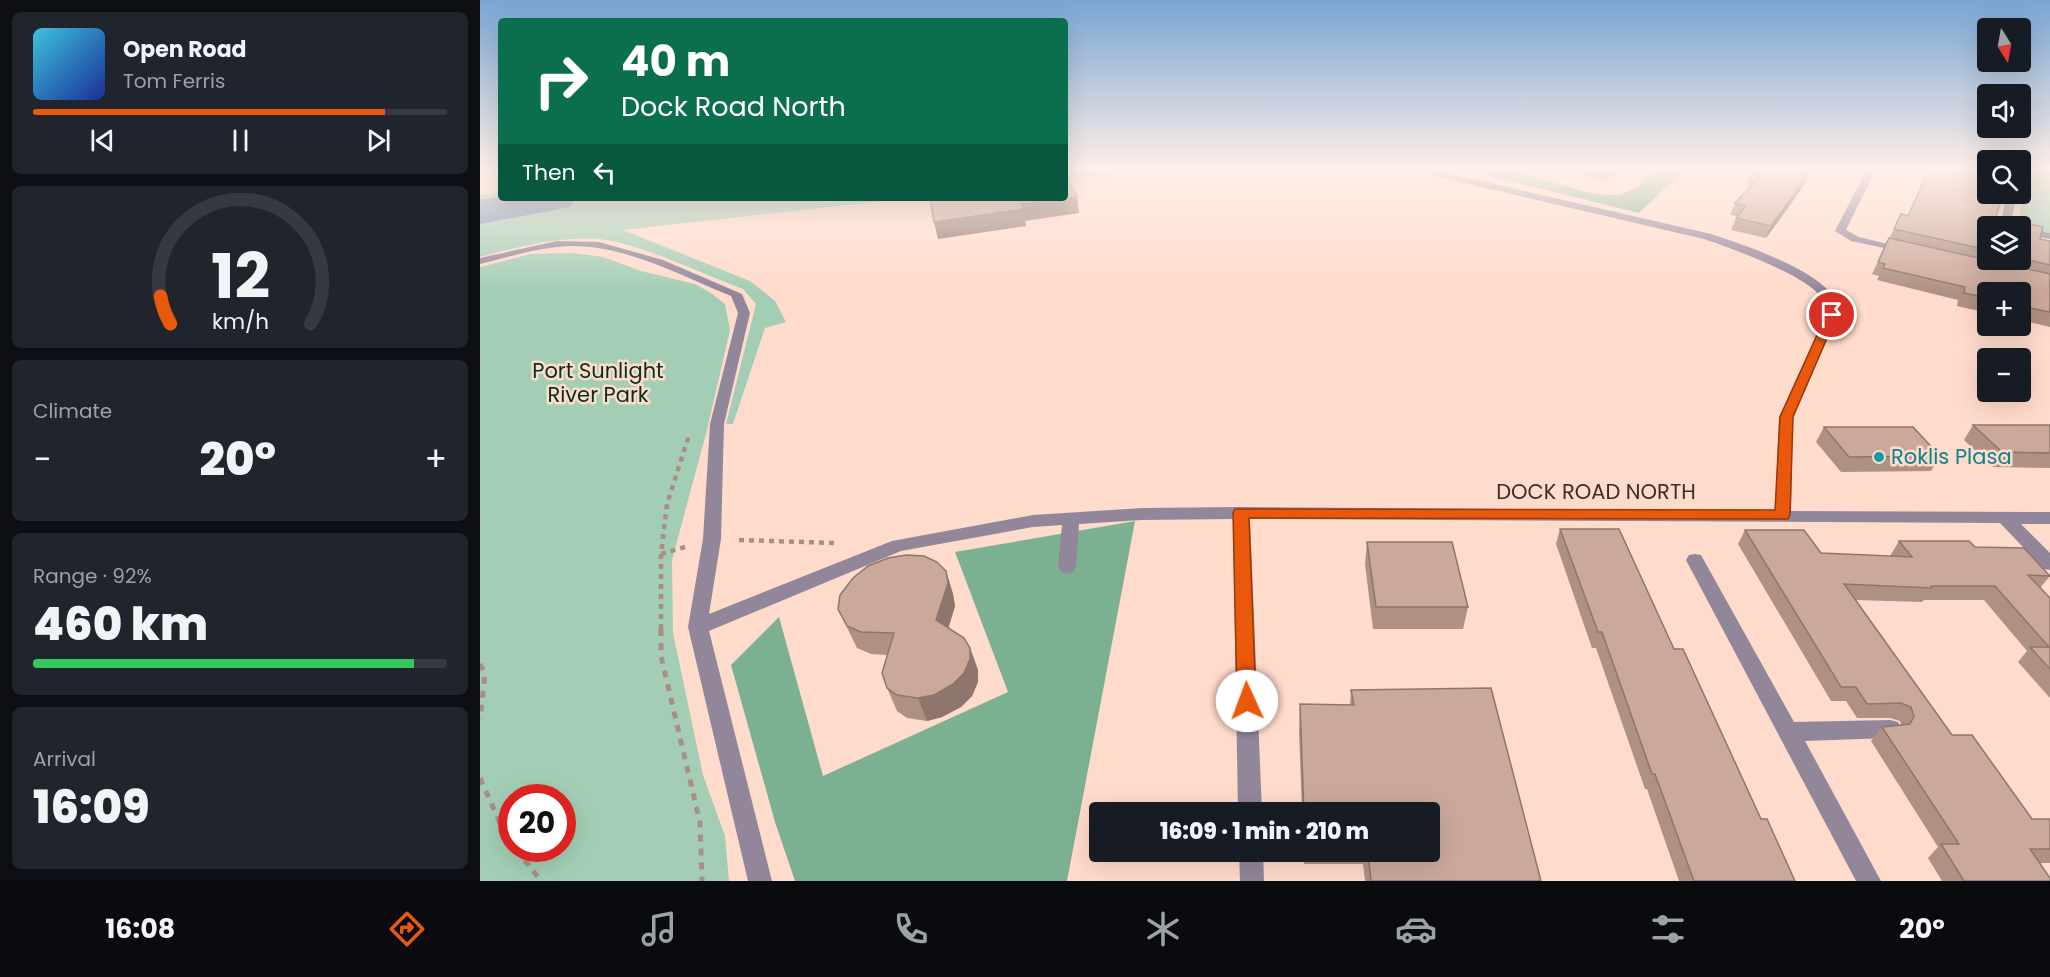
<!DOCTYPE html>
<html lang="en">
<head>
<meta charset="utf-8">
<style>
	:root { --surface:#171b24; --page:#20242c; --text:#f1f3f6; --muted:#9ea1a6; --line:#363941; --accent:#ea580c }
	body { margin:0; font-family:Poppins,sans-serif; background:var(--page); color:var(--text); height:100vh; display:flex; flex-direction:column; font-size:22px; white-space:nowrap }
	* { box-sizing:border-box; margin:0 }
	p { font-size:20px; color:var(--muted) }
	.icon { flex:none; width:33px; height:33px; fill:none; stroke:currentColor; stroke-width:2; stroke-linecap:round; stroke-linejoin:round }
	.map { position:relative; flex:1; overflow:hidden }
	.side { display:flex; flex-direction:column; gap:12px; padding:12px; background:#0d0f14; width:480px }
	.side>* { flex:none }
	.banner { position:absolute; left:18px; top:18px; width:570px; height:183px; border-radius:6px; box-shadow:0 6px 24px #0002; background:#0b6e4f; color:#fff; overflow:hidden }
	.needle { width:39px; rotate:169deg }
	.fabs { position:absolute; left:1497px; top:18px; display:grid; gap:12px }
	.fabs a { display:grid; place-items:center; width:54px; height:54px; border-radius:6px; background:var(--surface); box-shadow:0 6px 24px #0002; font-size:30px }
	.speed { position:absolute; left:18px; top:784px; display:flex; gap:12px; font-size:30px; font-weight:700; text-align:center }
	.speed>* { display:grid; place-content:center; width:78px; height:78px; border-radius:50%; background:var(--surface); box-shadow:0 6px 24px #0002; line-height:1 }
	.speed .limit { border:9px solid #d22; background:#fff; color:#111 }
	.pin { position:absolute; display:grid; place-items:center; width:51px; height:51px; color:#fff; margin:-26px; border:3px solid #fff; border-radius:50%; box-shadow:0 2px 6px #0007 }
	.me { position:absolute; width:66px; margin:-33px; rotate:358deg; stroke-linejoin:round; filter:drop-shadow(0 0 4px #0008) }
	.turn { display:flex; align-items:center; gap:21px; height:126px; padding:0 24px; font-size:27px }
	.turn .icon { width:78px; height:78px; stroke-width:2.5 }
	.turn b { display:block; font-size:42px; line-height:51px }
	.then { display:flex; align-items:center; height:57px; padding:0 24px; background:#0003; gap:12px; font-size:22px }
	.big { font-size:45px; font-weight:800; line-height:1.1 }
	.side .tile { flex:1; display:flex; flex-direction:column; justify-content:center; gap:9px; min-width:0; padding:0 21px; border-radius:9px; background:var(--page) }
	.side .dial { align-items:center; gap:0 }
	.dial svg { height:156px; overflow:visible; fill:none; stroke:var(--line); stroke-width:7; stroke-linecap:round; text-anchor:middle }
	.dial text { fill:var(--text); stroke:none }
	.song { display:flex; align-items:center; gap:18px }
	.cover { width:72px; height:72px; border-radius:9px; background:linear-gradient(135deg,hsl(190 70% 55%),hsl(230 70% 35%)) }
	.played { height:6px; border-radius:3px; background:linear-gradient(90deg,var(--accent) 85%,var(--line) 85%) }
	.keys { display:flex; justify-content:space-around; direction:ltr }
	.heat { display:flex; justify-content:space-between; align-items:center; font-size:33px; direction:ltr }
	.charge { height:9px; border-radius:4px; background:linear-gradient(90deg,#34c759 92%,var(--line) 0) }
	.trip { position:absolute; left:609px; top:802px; width:351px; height:60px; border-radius:6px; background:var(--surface); box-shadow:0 6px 24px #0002; font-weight:800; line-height:60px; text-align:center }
	.tabs { display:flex; height:96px; justify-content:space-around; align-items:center; background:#090b0e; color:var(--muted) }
	.tabs .icon { width:42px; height:42px }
	.tabs .selected { color:var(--accent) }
	.tabs b { font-size:27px; color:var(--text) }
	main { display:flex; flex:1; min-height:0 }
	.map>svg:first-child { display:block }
</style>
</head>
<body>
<main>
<section class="side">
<div class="tile">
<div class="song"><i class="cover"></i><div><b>Open Road</b><p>Tom Ferris</p></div></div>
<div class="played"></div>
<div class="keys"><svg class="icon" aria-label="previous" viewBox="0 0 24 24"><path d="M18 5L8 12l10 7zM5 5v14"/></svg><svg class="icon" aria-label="pause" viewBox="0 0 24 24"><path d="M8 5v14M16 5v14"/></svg><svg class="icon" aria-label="next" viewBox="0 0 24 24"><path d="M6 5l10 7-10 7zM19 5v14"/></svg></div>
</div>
<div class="tile dial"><svg viewBox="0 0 100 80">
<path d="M14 69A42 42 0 1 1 86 69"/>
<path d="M14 69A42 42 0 0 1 9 55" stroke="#ea580c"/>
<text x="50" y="56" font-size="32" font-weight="700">12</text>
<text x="50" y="72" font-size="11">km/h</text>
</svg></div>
<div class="tile"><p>Climate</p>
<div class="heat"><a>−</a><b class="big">20°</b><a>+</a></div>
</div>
<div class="tile"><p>Range · 92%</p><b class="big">460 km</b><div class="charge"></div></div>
<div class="tile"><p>Arrival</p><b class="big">16:09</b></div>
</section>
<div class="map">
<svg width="1570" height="881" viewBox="0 0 1570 881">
	<rect width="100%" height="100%" fill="#ffdbcb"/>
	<!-- green -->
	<g fill="#a3ceb5" fill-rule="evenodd">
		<polygon points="585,169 719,169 585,180"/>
		<polygon points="1547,169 1570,169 1570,233 1538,226"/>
		<polygon points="21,192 21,198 58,198 0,208 0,195"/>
		<path d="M99,198H431L143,230L270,281L295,301L306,322L285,328L253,424H246L276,304L263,289C222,274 160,243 119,239C79,236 38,247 0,257V216Z"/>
		<path d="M92,253L123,257L161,271L215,284L231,293L245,304L250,330L227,430L192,560L193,633L223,775L245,836L249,881H0V267L51,254ZM32,798H82V849H32Z"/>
	</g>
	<!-- forest -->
	<g fill="#7cb093">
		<polygon points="982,169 1025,169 1114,194 1140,195 1156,188 1178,169 1205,169 1159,213"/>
		<polygon points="655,521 587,881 315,881 295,822 251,665 299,617 343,776 528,692 475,552"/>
	</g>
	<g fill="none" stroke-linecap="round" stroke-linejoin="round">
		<!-- river -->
		<polygon fill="#708fb7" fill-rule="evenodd" points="21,196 21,198 96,198 90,207 0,224 0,200"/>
		<!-- path-far1 -->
		<g stroke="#a98f83" stroke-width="4.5" stroke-dasharray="5 5" stroke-linecap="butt">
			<polyline points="259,540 356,543"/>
			<polyline points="205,547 181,554 187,504 209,435"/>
			<polyline points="181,554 181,631"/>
		</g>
		<!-- path -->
		<g stroke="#a98f83" stroke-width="5" stroke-dasharray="7 7" stroke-linecap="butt">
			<polyline points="181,629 181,656 220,823 222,881"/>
			<polyline points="0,664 5,674 0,719"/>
			<polyline points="0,778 25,834 32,843"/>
			<polyline points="36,849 61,881"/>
		</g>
		<!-- minor -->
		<g fill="#92879a" fill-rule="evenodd">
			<path d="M949,169L1231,234C1265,245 1326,266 1351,293C1355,298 1356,308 1358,315L1313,417L1311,511L1570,512V524H1541L1570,553V570L1564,569L1520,523L770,519L782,813H758L753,519L662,520L599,524L596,567L593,572L587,574L581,572L578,567L582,525L553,527L421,551L229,631L292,881H268L208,627L223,539L230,424L258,313L251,296C201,276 146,245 90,246C59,247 29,257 0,264V258L77,241L119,242L183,260L262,294L270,313L244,424L241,539L229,614L412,541L553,515L662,508L761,507L1295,511L1299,417L1346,315C1345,310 1344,301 1341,297C1325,275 1251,248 1224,239L946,174V170Z"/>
			<polygon points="1387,169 1396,169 1366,230 1379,237 1428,249 1428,253 1371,241 1355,231"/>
			<polygon points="1527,194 1537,194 1530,226 1520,226"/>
			<polygon points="1540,227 1570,233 1570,239 1540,233"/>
			<polygon points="1215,554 1221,555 1314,722 1410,720 1418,722 1421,729 1418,736 1410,738 1325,741 1401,881 1376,881 1206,560 1209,555"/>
			<polygon points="759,852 783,852 784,881 760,881"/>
		</g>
	</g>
	<!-- wall -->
	<g fill="#af9184" fill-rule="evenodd">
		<polygon points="1080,169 1141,169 1124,180"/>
		<polygon points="1275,169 1332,169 1320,191 1286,238 1251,230 1257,216 1250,215 1255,203 1271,186 1267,185 1271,174"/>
		<path d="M1448,169H1508V194H1523L1516,217L1563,227L1560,239L1570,241V327L1540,320V292H1508V313L1477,306L1478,300L1397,280L1399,276L1392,274L1421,214L1428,216ZM1508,226H1540V260H1508Z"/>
		<polygon points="1493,425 1570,425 1570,468 1512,467 1484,440"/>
		<polygon points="1344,427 1460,456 1451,471 1361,472 1336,442"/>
		<polygon points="1080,529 1194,649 1281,819 1315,881 1199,881 1167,789 1165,789 1116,648 1112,648 1076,544"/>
		<polygon points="1265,530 1341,553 1410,556 1419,541 1495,547 1570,576 1560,588 1570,598 1570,698 1538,662 1547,651 1504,600 1444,600 1442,602 1375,600 1472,735 1552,819 1570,819 1570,863 1560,863 1570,881 1462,881 1448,858 1458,847 1391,741 1402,727 1421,725 1420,721 1410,718 1377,718 1366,701 1351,701 1258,544"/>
		<polygon points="887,542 988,607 983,629 893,629 885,564"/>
		<polygon points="466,571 473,594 475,606 468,628 490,648 498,670 498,682 492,696 481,707 462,717 447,721 427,718 417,711 407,688 407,655 391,654 377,648 358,609"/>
		<polygon points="871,690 1061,881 885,881 883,864 824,864 823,852 950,852 950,813 822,813 819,731 820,704 870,705"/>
	</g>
	<!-- shaded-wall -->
	<g fill="#8e766c">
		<polygon points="1126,169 1141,169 1124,180"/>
		<polygon points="1330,169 1332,169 1320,191 1286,238 1291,226"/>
		<polygon points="597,197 599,213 545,221 546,226 458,239 454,222 541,204"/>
		<polygon points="466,571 473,594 475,606 464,643 456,620"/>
		<polygon points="490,648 498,670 498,682 492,696 481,707 462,717 447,721 438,698"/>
	</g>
	<!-- building -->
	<g fill="#cba99a" stroke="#8e766c" stroke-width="1.5">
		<polygon points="1275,169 1330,169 1325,179 1291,226 1256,218 1266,206 1255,203 1280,176 1271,174"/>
		<polygon points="1449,169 1508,169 1508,194 1523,194 1516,217 1563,227 1560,239 1570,241 1570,265 1540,258 1540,226 1508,226 1508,250 1414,229 1421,214 1428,216"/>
		<polygon points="585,173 597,197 541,204 543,209 454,222 450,198 585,198"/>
		<polygon points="1409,238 1570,274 1570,312 1540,306 1540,292 1508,292 1508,298 1484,293 1485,287 1403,268 1405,264 1398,262"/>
		<polygon points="1493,425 1570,425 1570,453 1522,452"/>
		<polygon points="1344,427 1433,427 1460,456 1369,457"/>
		<polygon points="1080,529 1139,529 1194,649 1203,649 1281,819 1287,819 1315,881 1214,881 1175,774 1172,774 1122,632 1118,632"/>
		<polygon points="1265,530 1324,530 1341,553 1432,557 1419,541 1489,541 1495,547 1544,548 1570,576 1548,575 1570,598 1570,669 1550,647 1569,647 1515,586 1451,586 1452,588 1364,584 1472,735 1492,735 1552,819 1570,819 1570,849 1550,849 1570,878 1570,881 1484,881 1461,844 1479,844 1402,727 1430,724 1434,716 1431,707 1421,703 1387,704 1376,687 1361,687"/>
		<polygon points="887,542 972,542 988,607 896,607"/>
		<polygon points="426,555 444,556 457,562 466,571 468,583 456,620 484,638 490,648 490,659 484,673 473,684 454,695 438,698 417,695 407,688 402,673 414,633 381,632 367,626 358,609 360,595 373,578 388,566 408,558"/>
		<polygon points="1011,688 1061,881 891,881 888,852 950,852 950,813 824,813 820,704 874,705 871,690"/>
	</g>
	<!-- sky -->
	<linearGradient id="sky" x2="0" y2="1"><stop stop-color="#78a5d4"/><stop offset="0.58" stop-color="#ffefe8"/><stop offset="1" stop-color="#ffefe8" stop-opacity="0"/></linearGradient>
	<rect width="1570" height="292" fill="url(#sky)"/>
	<!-- route -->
	<polygon fill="#ea580c" stroke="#983908" stroke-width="1.5" points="1352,311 1357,315 1313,417 1310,515 1308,519 769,518 776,701 774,707 767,710 760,707 757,701 753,513 755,509 1295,510 1300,417 1346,315"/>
	<!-- markers -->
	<circle fill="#0f9aa8" stroke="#ffdbcb" stroke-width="2" cx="1399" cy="457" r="6"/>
	<g text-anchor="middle" stroke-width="5" stroke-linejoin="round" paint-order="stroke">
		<!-- park labels -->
		<g font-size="21" fill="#05321f" stroke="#ffdbcb">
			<text x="118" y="378">Port Sunlight<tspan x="118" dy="24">River Park</tspan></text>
		</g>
		<!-- culture labels -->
		<g font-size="21" fill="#0d838f" stroke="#ffdbcb" text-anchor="start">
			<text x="1411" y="464">Roklis Plasa</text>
		</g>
		<!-- street labels -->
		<g font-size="21" fill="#3c2e28" stroke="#ffdbcb">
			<text x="1116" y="499">DOCK ROAD NORTH</text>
		</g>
	</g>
</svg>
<div class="fabs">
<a><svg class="needle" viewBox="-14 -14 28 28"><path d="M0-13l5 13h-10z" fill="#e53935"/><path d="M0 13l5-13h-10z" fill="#9ea1a6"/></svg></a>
<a><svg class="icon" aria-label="sound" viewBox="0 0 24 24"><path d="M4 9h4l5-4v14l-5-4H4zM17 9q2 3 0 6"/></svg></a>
<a><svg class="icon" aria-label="search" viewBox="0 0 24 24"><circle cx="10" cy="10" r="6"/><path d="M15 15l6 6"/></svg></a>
<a><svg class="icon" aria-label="layers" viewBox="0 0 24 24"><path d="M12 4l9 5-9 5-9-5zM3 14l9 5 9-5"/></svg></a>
<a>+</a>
<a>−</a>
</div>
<div class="speed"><div class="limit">20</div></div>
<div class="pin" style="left:1352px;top:315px;background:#d93025"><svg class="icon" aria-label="arrive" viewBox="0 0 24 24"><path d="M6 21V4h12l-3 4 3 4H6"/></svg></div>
<svg class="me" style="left:767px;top:701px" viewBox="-20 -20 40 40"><circle r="19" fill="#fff"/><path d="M0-13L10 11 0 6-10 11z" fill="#ea580c"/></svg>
<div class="trip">16:09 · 1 min · 210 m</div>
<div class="banner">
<div class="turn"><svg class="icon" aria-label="right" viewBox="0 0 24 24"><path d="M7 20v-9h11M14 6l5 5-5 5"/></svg><div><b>40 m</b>Dock Road North</div></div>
<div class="then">Then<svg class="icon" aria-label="left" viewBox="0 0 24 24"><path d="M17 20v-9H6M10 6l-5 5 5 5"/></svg></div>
</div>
</div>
</main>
<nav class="tabs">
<b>16:08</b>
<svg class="icon selected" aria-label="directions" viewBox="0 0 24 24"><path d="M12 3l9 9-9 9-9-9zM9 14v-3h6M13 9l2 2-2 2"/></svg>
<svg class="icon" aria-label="music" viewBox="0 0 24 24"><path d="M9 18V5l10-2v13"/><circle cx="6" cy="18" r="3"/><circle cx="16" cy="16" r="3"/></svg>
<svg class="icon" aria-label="phone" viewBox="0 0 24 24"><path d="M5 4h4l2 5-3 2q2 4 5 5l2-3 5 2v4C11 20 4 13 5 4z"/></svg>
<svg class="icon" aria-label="climate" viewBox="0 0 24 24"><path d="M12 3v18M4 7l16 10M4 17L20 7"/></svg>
<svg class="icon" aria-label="car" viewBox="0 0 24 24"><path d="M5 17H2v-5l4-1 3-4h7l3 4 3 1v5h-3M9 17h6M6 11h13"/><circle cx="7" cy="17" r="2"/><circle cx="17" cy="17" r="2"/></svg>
<svg class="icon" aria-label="filters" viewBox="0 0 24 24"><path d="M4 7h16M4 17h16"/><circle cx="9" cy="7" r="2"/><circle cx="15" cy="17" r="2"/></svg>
<b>20°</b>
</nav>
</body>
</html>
